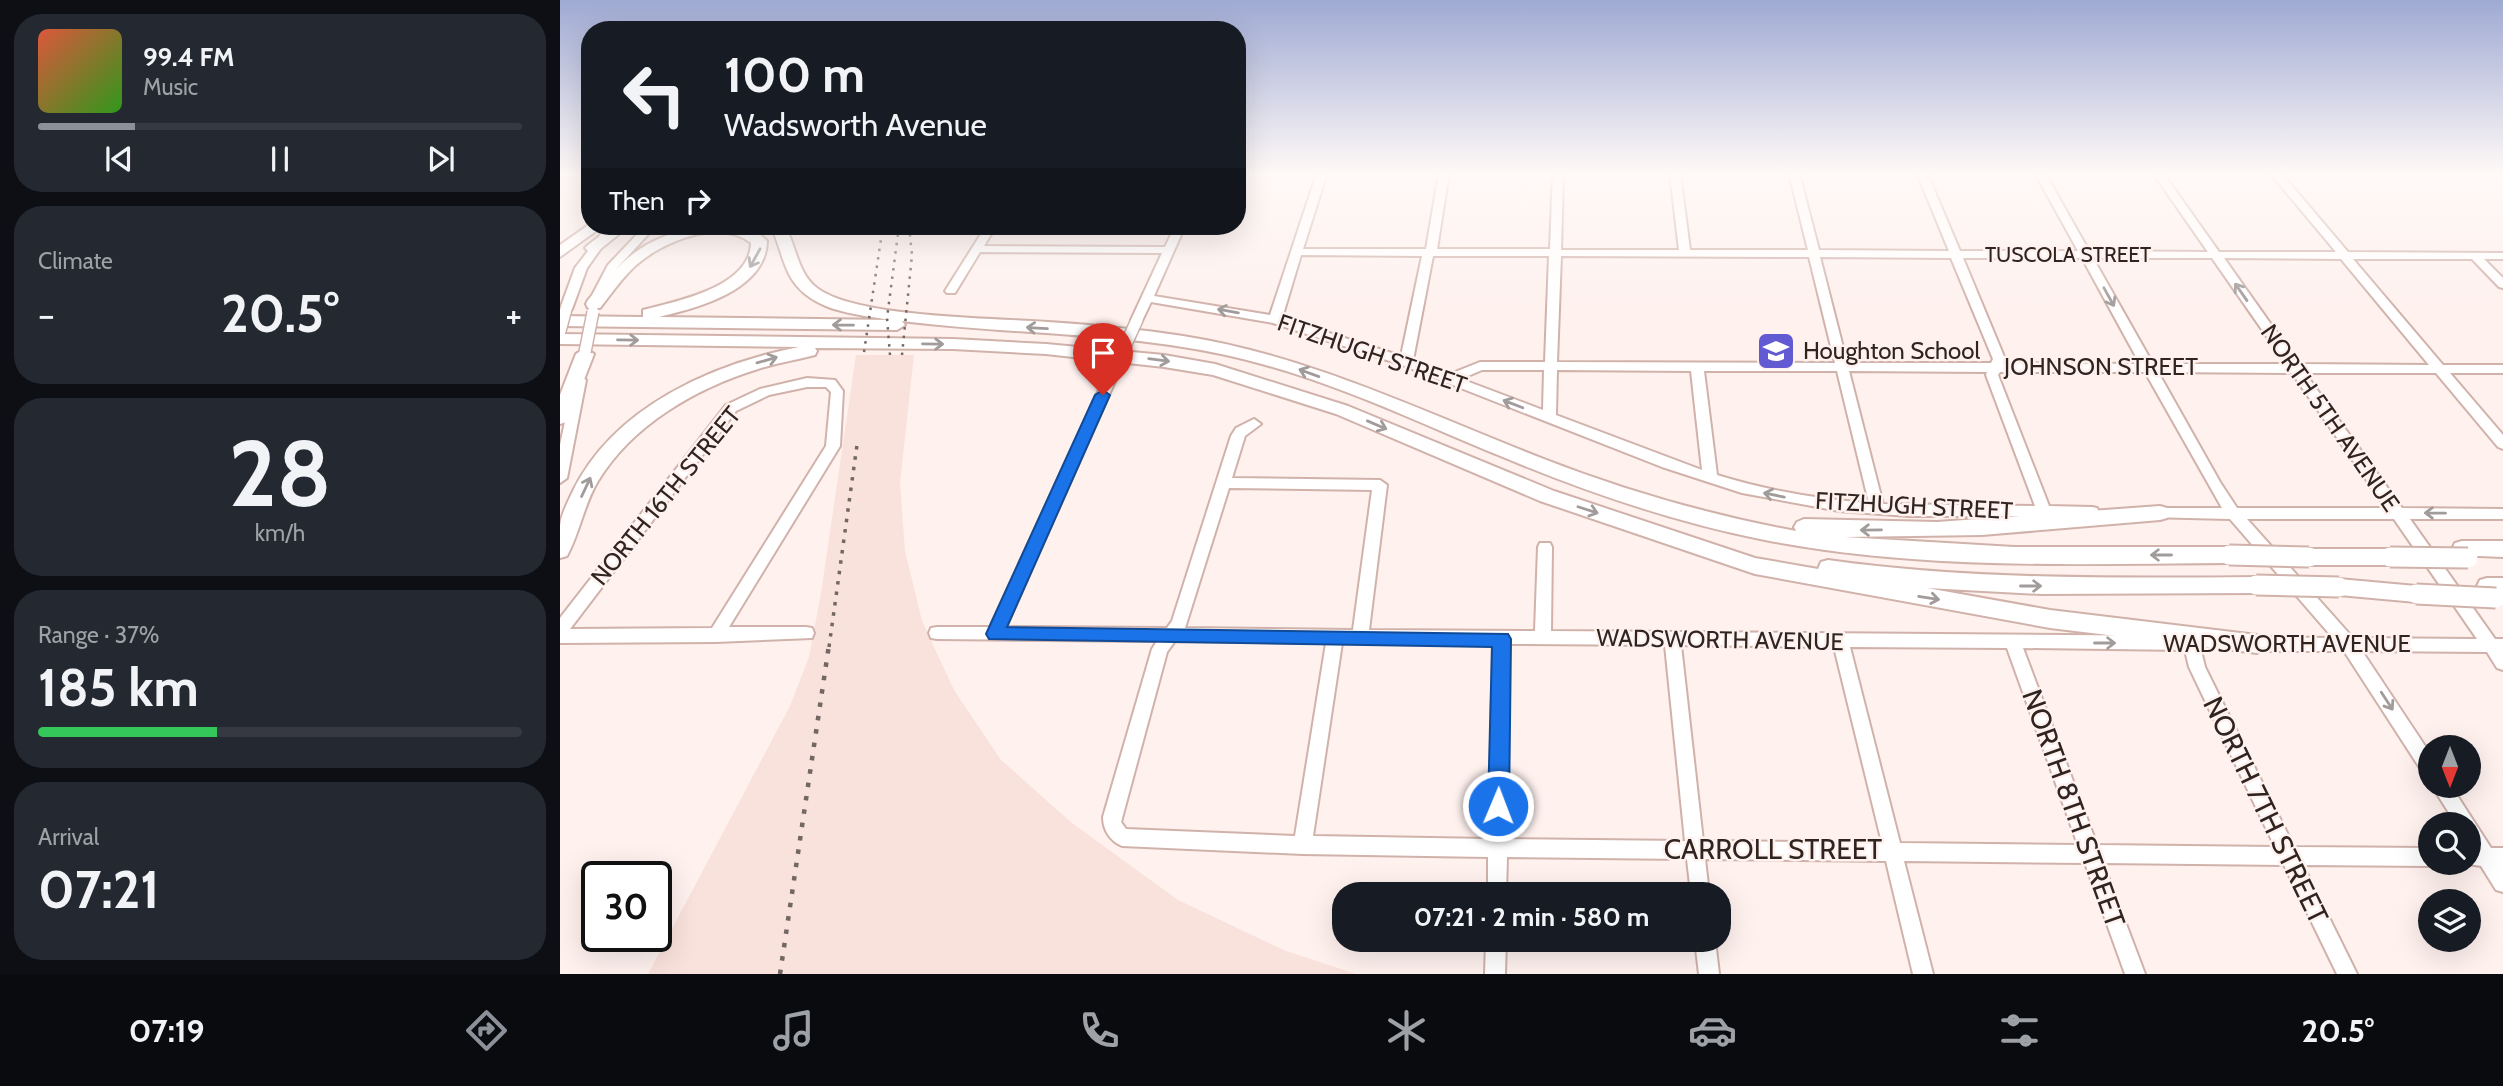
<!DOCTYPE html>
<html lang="en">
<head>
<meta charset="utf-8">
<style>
	:root { --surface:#171b24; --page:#242831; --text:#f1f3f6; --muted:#9ea1a6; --line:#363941; --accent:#8c9099 }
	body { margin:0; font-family:Cabin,sans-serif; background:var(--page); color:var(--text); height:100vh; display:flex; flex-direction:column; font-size:26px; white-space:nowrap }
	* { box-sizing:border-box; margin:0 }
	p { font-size:23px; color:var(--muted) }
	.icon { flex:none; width:38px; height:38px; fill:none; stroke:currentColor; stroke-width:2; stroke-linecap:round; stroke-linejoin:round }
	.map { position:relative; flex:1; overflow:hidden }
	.side { display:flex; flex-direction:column; gap:14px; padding:14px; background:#0d0f14; width:560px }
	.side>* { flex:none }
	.top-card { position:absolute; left:21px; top:21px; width:665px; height:214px; border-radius:28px; box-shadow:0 7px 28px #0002; background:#171b24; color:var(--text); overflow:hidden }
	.needle { width:46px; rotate:180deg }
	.tools { position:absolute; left:1858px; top:735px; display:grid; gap:14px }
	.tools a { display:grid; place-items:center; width:63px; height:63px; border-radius:50%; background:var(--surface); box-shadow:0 7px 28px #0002; font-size:35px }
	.speed { position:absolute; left:21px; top:861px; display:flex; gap:14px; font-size:35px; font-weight:700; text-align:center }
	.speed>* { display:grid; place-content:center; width:91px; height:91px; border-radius:50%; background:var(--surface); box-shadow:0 7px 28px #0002; line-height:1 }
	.speed .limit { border:4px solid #111; border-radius:10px; background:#fff; color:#111 }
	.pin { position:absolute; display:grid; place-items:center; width:60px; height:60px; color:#fff; margin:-72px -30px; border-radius:50% 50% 50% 0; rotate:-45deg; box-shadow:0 0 7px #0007 }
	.pin .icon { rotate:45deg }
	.me { position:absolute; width:77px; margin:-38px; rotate:1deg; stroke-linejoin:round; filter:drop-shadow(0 0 5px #0008) }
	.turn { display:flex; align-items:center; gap:24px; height:147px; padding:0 28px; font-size:32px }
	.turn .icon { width:91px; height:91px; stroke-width:2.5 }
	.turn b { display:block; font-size:49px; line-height:60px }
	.then { display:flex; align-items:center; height:66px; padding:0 28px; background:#0003; gap:14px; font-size:26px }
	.big { font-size:52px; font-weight:700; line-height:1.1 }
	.side .card { flex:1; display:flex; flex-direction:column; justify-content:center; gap:10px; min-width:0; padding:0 24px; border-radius:28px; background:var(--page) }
	.side .dial { align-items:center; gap:0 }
	.dial b { font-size:91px; line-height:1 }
	.song { display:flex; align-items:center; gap:21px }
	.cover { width:84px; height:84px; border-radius:10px; background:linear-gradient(135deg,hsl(10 70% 55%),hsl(110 70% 35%)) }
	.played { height:7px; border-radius:4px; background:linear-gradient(90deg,var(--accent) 20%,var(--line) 20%) }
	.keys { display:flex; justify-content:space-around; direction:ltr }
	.heat { display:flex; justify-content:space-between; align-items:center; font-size:38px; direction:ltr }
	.charge { height:10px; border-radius:5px; background:linear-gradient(90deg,#34c759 37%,var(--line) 0) }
	.trip { position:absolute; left:772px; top:882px; width:399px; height:70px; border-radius:28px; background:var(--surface); box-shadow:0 7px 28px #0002; font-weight:700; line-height:70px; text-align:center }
	.tab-bar { display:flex; height:112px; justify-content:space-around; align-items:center; background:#090b0e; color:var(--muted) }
	.tab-bar .icon { width:49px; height:49px }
	.tab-bar .active { color:var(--accent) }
	.tab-bar b { font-size:32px; color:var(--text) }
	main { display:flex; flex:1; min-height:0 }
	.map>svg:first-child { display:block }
</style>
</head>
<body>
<main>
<section class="side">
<div class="card">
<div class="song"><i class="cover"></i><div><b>99.4 FM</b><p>Music</p></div></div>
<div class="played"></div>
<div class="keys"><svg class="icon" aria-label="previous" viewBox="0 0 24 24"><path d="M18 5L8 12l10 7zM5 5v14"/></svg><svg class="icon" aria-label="pause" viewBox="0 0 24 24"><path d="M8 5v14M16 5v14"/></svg><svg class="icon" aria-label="next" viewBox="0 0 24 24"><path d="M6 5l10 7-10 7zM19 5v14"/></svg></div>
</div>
<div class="card"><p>Climate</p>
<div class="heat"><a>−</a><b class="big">20.5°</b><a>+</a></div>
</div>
<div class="card dial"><b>28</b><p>km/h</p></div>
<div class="card"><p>Range · 37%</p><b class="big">185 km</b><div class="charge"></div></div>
<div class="card"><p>Arrival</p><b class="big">07:21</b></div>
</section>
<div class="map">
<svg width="1943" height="974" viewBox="0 0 1943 974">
	<rect width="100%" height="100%" fill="#fef1ee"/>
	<!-- built -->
	<polygon fill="#fae2dc" points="296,355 354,355 340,483 345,551 362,621 394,690 441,760 512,823 618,900 726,951 796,974 88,974 230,706 249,657 261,593"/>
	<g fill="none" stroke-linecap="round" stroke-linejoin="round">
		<defs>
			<g id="minor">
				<path d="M757,173H767L743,249H866L879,173H889L877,249H990L993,173H1003L1001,250H1119L1110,173H1120L1130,250H1248L1229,173H1239L1259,250L1389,251L1357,173H1367L1400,251H1518L1475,173H1485L1529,251L1648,252L1593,173H1603L1659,252H1776L1710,173H1721L1788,252L1943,253V259H1924L1943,278V288L1939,287L1912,259H1793L1883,365H1943V373H1890L1943,435V449L1938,447L1876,373H1745L1842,508L1943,509V519H1850L1935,639H1943V670L1937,668L1927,652L1802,651L1871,755V778L1865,776L1784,651H1691L1685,649L1683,644L1685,639L1691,637L1773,638L1670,519L1586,517L1584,513L1586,509L1591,508H1662L1585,372H1440L1438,375L1489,506L1532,507L1537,508L1539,512L1537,516H1349L1279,511L1182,493L1102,467L842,365L713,323L591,302L581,323H573L571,320L602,253L420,252L395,293H387L385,291L426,226H436L424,246L605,247L615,226H625L594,296L710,315ZM741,255L862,256L841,356L722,318ZM873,256H989L985,362H920L890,374L853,360ZM1001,256L1249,257L1275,363L997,362ZM1260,257L1391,258L1433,359L1431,363H1287ZM1403,258H1522L1580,364L1443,363L1445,359ZM1533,258H1652L1726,364H1593ZM1664,258L1781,259L1869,365L1739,364ZM922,370H984L983,410L901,379ZM997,370L1131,371L1142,470L996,415ZM1144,371H1277L1309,503C1258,499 1205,490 1157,475ZM1289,371L1427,372L1426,375L1475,506L1323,504ZM1598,372L1732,373L1826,508H1677L1660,482ZM1687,519H1834L1917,639L1793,638Z"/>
				<polygon points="47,226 57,226 27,268 12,309 6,313 2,312 0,309 15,268"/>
				<polygon points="85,226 96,226 57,268 38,306 30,306 28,303 48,265"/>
				<path d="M554,366L560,370L446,627L607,628L612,621L671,436L676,428L694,419L701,424L685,436L672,478L820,480L827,485L809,630L975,631L978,547L980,543H990L992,547L991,631L1632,636L1638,638L1645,667L1734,847L1871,848V863H1878L1871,866L1743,865L1797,974H1777L1724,865L1543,863L1585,974H1565L1525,863L1344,861L1373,974H1353L1326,861L1145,859L1149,894H1131L1127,859L947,857L946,894H928V857L743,854L562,846C550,841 543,830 543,817L592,649L597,641L377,639L371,638L369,633L371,628L377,627H430L548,370ZM669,488L812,490L793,630L625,628ZM615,641L766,643L735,836L566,829L561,822L607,652ZM782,643L933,644L929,839L753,836ZM949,644L1105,645L1125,841L947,839ZM1121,645L1274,647L1322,843L1143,841ZM1290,647L1447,648L1518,845L1340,843ZM1463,648L1625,650L1629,667L1715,847L1537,845Z"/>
				<polygon points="20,376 26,380 7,478 0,483 0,445 14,380"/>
				<path d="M247,378L275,380L283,391L280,446L169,627H246L252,628L254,633L252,638L156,642L0,643V618L166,405L200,389ZM247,387H266L271,392L266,446L152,628L10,629L176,411L209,395Z"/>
				<polygon points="1872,786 1891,786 1931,848 1943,848 1943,892 1936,890 1921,866 1902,863 1909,863 1909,824 1896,824"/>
				<polygon points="926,940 946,940 945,974 925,974"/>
				<polygon points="1135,940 1155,940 1159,974 1139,974"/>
			</g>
			<g id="highway">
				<polygon points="30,224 30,226 43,226 0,257 0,245"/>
				<polygon points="53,226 69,226 38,251 28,251 25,248 28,245"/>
				<path d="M138,226C163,225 189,221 207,241C206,290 138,308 99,317L331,320C294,314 246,311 228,272C221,257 218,241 211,226H225C236,246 238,274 257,288C296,318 435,318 488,322C533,325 578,329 623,336C751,356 865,413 984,459C1066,491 1150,515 1236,531L1234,527L1237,522L1244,519L1377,522L1600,506L1607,508L1610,513L1607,518L1600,520L1422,535L1285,537L1454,547H1669L1676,549L1679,555L1676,561L1669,563C1514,564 1357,570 1205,540C1113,522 1024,491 938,455C860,423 783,386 702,364C584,331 462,336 342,321L345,325L337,330L0,326V316L83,317V310C118,301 190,287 191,243C159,218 103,241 75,266C62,278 51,294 40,308H28L26,304L28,300C65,257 81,240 138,226Z"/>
				<path d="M0,334L393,339L486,344L604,355L655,364L788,406L994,491L1195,558L1258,569L1261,562L1268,560C1410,580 1553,578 1696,577L1703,579L1706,585L1703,591L1696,593L1481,594L1367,588L1490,610L1697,635L1705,638L1708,644L1705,650L1697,653L1490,628L1195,574L980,501L776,414L653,375L604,367L486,354L393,349L255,348L257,351L255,355C236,360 216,363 198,369C136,388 72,425 38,481C24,504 20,532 7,556L0,558C0,547 0,536 0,526C1,514 8,502 13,491C54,407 152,364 239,347L0,344Z"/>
				<polygon points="25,348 34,354 9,418 6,422 0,424 0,395 16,354"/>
				<polygon points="1902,541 1943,541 1943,557 1895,555 1892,549 1895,543"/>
				<polygon points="1749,549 1830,549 1837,551 1840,557 1837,563 1830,565 1749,565 1742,563 1739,557 1742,551"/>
				<polygon points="1927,578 1943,578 1943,594 1920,592 1917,586 1920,580"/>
				<polygon points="1779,579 1856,586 1863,588 1867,594 1863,600 1856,602 1779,595 1772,593 1769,587 1772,581"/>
			</g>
		</defs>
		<!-- minor casing -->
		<use href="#minor" stroke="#d0b2aa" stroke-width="4"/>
		<!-- highway casing -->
		<use href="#highway" stroke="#d0b2aa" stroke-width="4"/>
		<!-- minor -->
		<use href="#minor" fill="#fff" fill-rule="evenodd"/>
		<!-- highway -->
		<use href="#highway" fill="#fff" fill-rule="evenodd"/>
		<!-- rail-far2 -->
		<g stroke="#726763" stroke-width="2.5" stroke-dasharray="2.5 6" stroke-linecap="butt">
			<polyline points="304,352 323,226"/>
			<polyline points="330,355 327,318 339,226"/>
			<polyline points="342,355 352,255 349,226"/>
		</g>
		<!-- rail-far1 -->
		<polyline stroke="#726763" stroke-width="3.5" stroke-dasharray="3.5 7" stroke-linecap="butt" points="269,647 297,445"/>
		<!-- rail -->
		<polyline stroke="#726763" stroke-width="4.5" stroke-dasharray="4.5 9" stroke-linecap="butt" points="220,974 269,645"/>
		<defs>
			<g id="minor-bridge">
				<polyline points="0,331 6,309"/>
				<polyline points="25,352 33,312"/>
				<polyline points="554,370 577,320"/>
			</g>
			<g id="highway-bridge">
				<polyline points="1669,555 1749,557"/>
				<polyline points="1830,557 1908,558"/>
				<polyline points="1696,585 1779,587"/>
				<polyline points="1856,594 1936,598"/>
			</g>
		</defs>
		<!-- minor-bridge casing -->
		<use href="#minor-bridge" stroke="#d0b2aa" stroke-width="14" stroke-linecap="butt"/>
		<!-- highway-bridge casing -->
		<use href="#highway-bridge" stroke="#d0b2aa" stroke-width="23" stroke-linecap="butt"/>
		<!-- minor-bridge -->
		<use href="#minor-bridge" stroke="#fff" stroke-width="11"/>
		<!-- highway-bridge -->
		<use href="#highway-bridge" stroke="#fff" stroke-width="19"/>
	</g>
	<!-- one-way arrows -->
	<defs><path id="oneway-shaft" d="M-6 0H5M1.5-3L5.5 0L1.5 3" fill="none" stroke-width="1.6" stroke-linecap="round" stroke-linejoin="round" transform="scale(1.75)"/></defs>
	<g stroke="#a19c9b">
		<use href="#oneway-shaft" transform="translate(195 258) rotate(119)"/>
		<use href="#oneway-shaft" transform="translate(1681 292) rotate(-125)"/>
		<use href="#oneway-shaft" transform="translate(1549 297) rotate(61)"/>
		<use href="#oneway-shaft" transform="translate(668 311) rotate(-170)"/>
		<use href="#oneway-shaft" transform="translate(283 325) rotate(-179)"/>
		<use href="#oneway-shaft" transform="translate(477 328) rotate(-177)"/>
		<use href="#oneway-shaft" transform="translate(68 340) rotate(1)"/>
		<use href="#oneway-shaft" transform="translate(373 344) rotate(1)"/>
		<use href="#oneway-shaft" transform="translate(207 360) rotate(-16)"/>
		<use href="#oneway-shaft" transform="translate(599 360) rotate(8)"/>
		<use href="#oneway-shaft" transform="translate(749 373) rotate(-160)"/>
		<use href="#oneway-shaft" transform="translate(953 404) rotate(-159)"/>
		<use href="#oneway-shaft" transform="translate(817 425) rotate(23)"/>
		<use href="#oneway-shaft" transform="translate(26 487) rotate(-65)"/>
		<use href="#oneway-shaft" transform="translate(1214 495) rotate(-168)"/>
		<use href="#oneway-shaft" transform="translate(1028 510) rotate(18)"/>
		<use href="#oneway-shaft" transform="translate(1875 513) rotate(-179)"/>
		<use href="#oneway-shaft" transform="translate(1311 530) rotate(179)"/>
		<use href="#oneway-shaft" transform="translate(1601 555) rotate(180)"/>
		<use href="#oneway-shaft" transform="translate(1471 586)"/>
		<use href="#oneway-shaft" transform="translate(1369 598) rotate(9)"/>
		<use href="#oneway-shaft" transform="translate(1545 643)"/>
		<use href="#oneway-shaft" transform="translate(1827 701) rotate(57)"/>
	</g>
	<!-- sky -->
	<linearGradient id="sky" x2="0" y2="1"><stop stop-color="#9faad3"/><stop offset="0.56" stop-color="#fff9f7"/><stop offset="1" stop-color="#fff9f7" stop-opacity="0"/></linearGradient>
	<rect width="1943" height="310" fill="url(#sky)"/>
	<!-- route -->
	<polygon fill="#1a73e8" stroke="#114b97" stroke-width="2" points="543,390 550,395 447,627 948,634 951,639 949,806 946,812 938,815 931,812 928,806 932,647 429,639 426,634 535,395"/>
	<!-- icons -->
	<defs>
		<symbol id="school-square" viewBox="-11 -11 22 22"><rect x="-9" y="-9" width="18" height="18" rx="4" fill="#615ad3" stroke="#fef1ee"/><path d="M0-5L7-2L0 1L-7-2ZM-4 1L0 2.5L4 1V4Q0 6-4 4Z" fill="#fff"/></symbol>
	</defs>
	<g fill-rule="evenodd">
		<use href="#school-square" x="1194" y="329" width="44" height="44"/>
	</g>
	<g text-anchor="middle" stroke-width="5" stroke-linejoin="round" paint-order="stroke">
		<!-- far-street labels -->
		<g font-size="21" fill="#2f2420" stroke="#fef1ee">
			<text x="1508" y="262">TUSCOLA STREET</text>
		</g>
		<!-- poi labels -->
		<g font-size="24" fill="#2f2420" stroke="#fef1ee" text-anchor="start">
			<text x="1243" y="359">Houghton School</text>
		</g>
		<!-- street labels -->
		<g font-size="24" fill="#2f2420" stroke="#fef1ee">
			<text transform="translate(812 354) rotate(19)" y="8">FITZHUGH STREET</text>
			<text x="1541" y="375">JOHNSON STREET</text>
			<text transform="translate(1770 418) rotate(55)" y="8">NORTH 5TH AVENUE</text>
			<text transform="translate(106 496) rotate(-51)" y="8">NORTH 16TH STREET</text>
			<text transform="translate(1354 506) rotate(3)" y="8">FITZHUGH STREET</text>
			<text transform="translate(1160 640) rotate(1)" y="8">WADSWORTH AVENUE</text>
			<text x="1727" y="652">WADSWORTH AVENUE</text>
		</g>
		<!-- near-street labels -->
		<g font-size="28" fill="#2f2420" stroke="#fef1ee">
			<text transform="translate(1514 808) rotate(70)" y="10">NORTH 8TH STREET</text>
			<text transform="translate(1706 810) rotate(64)" y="10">NORTH 7TH STREET</text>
			<text x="1213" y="859">CARROLL STREET</text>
		</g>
	</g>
</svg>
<div class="tools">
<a><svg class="needle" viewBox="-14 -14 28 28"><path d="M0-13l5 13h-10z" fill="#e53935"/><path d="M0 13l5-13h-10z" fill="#9ea1a6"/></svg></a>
<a><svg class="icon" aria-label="search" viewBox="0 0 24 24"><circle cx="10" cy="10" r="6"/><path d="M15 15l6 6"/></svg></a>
<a><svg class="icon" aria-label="layers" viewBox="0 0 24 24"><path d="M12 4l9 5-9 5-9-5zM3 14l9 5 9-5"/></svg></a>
</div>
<div class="speed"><div class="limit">30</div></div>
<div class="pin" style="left:543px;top:395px;background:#d93025"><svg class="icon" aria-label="arrive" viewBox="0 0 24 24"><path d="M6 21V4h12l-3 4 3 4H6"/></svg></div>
<svg class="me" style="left:938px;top:806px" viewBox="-20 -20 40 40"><circle r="17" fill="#1a73e8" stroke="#fff" stroke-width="3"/><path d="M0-11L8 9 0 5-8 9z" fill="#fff"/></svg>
<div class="trip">07:21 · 2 min · 580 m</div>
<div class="top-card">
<div class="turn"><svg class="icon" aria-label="left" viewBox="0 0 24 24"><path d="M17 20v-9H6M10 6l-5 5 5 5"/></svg><div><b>100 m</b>Wadsworth Avenue</div></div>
<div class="then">Then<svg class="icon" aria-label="right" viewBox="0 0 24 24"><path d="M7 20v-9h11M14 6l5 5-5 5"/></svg></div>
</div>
</div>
</main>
<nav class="tab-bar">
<b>07:19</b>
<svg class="icon active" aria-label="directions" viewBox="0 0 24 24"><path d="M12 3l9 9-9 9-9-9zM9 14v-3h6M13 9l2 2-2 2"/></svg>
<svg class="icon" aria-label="music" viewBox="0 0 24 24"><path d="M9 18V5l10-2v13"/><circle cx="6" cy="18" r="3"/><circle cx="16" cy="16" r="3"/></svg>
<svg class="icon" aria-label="phone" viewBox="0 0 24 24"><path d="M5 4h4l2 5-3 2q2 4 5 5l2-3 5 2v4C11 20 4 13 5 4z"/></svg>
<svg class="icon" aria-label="climate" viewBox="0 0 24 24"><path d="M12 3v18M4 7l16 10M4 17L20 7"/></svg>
<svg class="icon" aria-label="car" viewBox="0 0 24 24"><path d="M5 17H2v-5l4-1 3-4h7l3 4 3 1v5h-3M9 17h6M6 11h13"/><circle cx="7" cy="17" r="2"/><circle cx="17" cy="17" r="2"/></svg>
<svg class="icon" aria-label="filters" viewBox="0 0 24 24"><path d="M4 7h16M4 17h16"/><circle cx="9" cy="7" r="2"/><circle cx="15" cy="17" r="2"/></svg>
<b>20.5°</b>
</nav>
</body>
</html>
